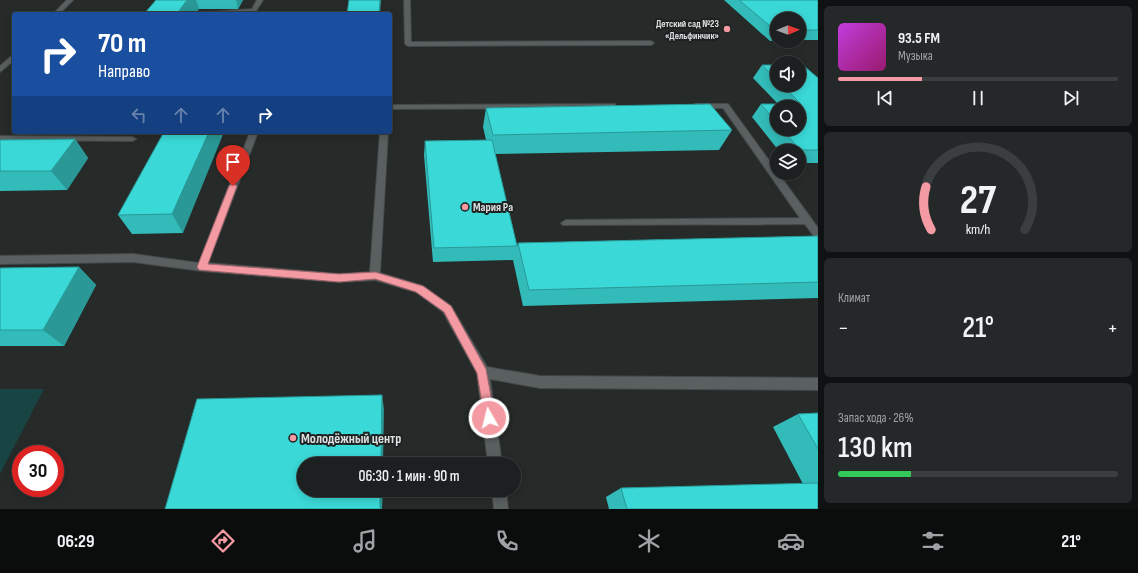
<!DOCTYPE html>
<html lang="ru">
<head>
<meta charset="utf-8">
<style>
	:root { --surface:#1c2020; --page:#252829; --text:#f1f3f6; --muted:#a0a3a5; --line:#3a3e3e; --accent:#f49aa3 }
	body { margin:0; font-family:"Sofia Sans Condensed",sans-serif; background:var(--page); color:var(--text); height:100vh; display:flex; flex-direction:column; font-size:15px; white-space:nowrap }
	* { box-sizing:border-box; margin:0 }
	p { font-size:13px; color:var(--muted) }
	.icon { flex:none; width:22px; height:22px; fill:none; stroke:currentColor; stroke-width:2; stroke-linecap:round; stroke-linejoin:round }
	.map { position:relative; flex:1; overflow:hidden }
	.details { display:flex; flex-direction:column; gap:6px; padding:6px; background:#0f1212; width:320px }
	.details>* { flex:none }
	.top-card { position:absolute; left:12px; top:12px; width:380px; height:122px; border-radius:4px; box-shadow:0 2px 10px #0003,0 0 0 1px var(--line); background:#1a4fa0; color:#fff; overflow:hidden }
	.needle { width:26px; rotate:89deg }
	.controls { position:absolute; left:770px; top:12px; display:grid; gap:8px }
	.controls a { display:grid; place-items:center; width:36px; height:36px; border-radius:50%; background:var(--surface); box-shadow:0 2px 10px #0003,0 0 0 1px var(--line); font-size:20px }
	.speed { position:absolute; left:12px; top:445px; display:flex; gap:8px; font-size:20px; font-weight:700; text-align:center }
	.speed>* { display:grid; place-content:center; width:52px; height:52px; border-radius:50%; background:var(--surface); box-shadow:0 2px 10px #0003,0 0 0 1px var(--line); line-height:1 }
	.speed .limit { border:6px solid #d22; background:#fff; color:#111 }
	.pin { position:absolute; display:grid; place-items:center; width:34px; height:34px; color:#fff; margin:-41px -17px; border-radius:50% 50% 50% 0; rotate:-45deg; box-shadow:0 0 4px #0007 }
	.pin .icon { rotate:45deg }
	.me { position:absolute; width:44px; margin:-22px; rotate:352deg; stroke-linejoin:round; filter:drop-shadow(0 0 3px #0008) }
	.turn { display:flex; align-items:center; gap:14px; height:84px; padding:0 20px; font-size:18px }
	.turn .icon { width:52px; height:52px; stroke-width:2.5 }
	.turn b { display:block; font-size:28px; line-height:34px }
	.lanes { display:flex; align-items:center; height:38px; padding:0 20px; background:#0003; justify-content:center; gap:20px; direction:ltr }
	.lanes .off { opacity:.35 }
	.big { font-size:30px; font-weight:600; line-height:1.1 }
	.details .tile { flex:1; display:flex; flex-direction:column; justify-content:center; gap:6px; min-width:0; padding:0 14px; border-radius:6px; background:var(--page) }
	.details .dial { align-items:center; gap:0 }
	.dial svg { height:104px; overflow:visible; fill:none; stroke:var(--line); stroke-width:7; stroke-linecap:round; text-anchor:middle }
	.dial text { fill:var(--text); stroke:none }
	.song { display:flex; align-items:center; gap:12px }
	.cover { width:48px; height:48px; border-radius:6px; background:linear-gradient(135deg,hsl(290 70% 55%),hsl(320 70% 35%)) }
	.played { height:4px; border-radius:2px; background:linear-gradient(90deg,var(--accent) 30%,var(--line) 30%) }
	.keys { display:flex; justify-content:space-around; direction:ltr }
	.heat { display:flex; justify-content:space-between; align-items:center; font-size:22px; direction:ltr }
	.charge { height:6px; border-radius:3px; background:linear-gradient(90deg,#34c759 26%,var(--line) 0) }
	.trip { position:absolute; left:297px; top:457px; width:224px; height:40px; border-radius:20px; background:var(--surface); box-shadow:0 2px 10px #0003,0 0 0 1px var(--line); font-weight:600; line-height:40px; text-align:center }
	.tabs { display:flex; height:64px; justify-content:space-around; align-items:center; background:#0b0d0d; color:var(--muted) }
	.tabs .icon { width:28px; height:28px }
	.tabs .selected { color:var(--accent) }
	.tabs b { font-size:18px; color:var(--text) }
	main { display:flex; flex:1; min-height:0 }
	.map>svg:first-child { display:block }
</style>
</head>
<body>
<main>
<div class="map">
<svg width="818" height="509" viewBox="0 0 818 509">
	<rect width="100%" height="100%" fill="#262b2a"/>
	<!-- green -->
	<polygon fill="#194444" points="0,389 44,389 0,474"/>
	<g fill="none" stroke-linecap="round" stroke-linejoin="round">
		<defs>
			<g id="minor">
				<polygon points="67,0 73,0 59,14 53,14"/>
				<polygon points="257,0 263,0 256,11 230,14 209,14 212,12 252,9"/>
				<polygon points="404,0 410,0 411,42 651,41 654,43 651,45 408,46 405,44"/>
				<polygon points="14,54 14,60 0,72 0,66"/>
				<polygon points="612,104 615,104 615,108 390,109 390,105"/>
				<polygon points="695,104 728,104 818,228 818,239 815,238 805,224 563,225 561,223 566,220 800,218 723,108 695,108"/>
				<polygon points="250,132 258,132 208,263 339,274 370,272 380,132 388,132 380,273 423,286 451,306 487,367 540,376 818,378 818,390 540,388 490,379 502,464 488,464 477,373 443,312 416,292 375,280 339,282 202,271 133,262 0,264 0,256 133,254 199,263"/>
				<polygon points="0,136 132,137 136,139 132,141 0,140"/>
				<polygon points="492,490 506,490 508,509 494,509"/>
			</g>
		</defs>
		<!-- minor casing -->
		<use href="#minor" stroke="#454848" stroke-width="2"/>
		<!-- minor -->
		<use href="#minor" fill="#5a5f5f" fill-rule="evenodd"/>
	</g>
	<!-- wall -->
	<g fill="#32bbb9" fill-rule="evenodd">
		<polygon points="156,0 243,0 238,9 199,9"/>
		<polygon points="724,0 818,0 818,40 799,40 799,19 777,19 777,40 770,41"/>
		<path d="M762,65H777V85H799L818,78V163H799V151H779L752,117L761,104H778L753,78ZM777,107L799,129H777Z"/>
		<polygon points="486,108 732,130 719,150 495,154 517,246 518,243 818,236 818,298 523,306 513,260 433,262 424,155 425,141 486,140 483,127"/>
		<polygon points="164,132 183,233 132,234 118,215"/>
		<polygon points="75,139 88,158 67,190 0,191 0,140"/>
		<polygon points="79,267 96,285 64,346 0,346 0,268"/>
		<polygon points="818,413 818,509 609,509 606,497 621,488 803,484 773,427 798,414"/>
	</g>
	<!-- shaded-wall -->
	<g fill="#299896">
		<polygon points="187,0 196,0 199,9 196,14 177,14"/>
		<polygon points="236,0 243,0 238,9"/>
		<polygon points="380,0 381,0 380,14 379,14"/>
		<polygon points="209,132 224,132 183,233 172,214"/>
		<polygon points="75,139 88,158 67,190 51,171"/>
		<polygon points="79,267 96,285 64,346 43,330"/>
		<polygon points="382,395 384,409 383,464 381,464"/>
		<polygon points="380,490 383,490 382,509 380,509"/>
	</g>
	<!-- building -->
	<g fill="#3ad9d7" stroke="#299896">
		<polygon points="156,0 187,0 177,14 144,14"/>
		<polygon points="349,0 380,0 379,14 347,14"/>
		<polygon points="739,0 818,0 818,30 799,30 799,19 777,19 777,31 776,31"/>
		<polygon points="762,65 777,65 777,80"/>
		<polygon points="799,65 803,65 818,78 818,150 800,150 782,129 799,129 799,107 777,107 777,123 761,104 801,104 782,85 799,85"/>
		<polygon points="710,104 732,130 493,135 486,108"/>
		<polygon points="164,132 209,132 172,214 118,215"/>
		<polygon points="75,139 51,171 0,171 0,140"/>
		<polygon points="492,140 517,246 434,248 425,141"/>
		<polygon points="818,236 818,282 529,290 518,243"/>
		<polygon points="79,267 43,330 0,330 0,268"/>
		<polygon points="382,395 381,464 304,464 304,490 380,490 380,509 165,509 197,399"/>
		<polygon points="818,413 818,449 798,414"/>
		<polygon points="818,483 818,509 627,509 621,488"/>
	</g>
	<!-- route -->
	<polygon fill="#f49aa3" stroke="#9f646a" points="233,183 237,186 208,264 339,274 375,272 423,286 451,306 486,369 495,418 493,422 489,424 485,422 477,373 444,312 416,292 375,279 339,282 199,270 197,267 229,186"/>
	<!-- markers -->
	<g fill="#f49aa3" stroke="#1d2121" stroke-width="1.5">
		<circle cx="727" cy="29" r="4"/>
		<circle cx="465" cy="207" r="4"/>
		<circle cx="293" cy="438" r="4"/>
	</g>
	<g text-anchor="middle" stroke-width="4" stroke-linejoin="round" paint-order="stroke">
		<!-- far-poi labels -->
		<g font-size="10" font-weight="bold" fill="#dde0e0" stroke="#1d2121" text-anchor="end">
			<text x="719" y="27">Детский сад №23<tspan x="719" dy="12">«Дельфинчик»</tspan></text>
		</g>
		<!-- poi labels -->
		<g font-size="12" font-weight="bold" fill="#dde0e0" stroke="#1d2121" text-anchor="start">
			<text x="473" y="211">Мария Ра</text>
		</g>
		<!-- near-poi labels -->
		<g font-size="14" font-weight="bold" fill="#dde0e0" stroke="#1d2121" text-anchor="start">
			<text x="301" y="443">Молодёжный центр</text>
		</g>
	</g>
</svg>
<div class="controls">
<a><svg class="needle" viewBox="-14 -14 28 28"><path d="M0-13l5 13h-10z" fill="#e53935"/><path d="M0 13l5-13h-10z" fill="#a0a3a5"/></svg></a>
<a><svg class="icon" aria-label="sound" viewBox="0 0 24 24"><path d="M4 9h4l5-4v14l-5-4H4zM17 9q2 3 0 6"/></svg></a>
<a><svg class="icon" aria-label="search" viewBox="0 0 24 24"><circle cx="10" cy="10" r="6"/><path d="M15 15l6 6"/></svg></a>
<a><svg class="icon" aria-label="layers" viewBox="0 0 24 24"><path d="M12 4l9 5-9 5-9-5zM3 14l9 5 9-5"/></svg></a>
</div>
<div class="speed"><div class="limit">30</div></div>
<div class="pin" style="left:233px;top:186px;background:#d93025"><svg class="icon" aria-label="arrive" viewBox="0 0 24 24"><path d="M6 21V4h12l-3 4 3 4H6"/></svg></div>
<svg class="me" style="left:489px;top:418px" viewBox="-20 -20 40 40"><circle r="17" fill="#f49aa3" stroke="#fff" stroke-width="3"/><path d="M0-11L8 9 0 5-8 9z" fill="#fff"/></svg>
<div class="trip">06:30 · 1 мин · 90 m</div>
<div class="top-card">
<div class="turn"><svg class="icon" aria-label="right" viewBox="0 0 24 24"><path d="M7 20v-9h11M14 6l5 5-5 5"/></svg><div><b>70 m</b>Направо</div></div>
<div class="lanes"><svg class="icon off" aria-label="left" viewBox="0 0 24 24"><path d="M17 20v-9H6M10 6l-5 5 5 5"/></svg><svg class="icon off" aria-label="ahead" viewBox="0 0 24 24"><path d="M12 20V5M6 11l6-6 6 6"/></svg><svg class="icon off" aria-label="ahead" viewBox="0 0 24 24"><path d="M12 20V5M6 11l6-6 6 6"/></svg><svg class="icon" aria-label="right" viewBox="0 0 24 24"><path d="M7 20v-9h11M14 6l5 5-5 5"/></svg></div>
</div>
</div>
<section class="details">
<div class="tile">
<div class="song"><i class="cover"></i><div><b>93.5 FM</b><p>Музыка</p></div></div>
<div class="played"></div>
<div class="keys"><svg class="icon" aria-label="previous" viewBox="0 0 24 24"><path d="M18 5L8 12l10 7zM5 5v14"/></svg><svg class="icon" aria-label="pause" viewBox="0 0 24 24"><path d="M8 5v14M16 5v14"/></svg><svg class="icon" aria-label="next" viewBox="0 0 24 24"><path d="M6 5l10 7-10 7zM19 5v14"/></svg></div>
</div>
<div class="tile dial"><svg viewBox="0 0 100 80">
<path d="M14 69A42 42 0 1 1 86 69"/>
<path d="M14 69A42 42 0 0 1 10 36" stroke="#f49aa3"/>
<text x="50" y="56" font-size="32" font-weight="700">27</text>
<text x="50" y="72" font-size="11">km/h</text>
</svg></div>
<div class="tile"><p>Климат</p>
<div class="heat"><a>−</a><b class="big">21°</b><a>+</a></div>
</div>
<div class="tile"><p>Запас хода · 26%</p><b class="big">130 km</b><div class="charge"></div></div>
</section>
</main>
<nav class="tabs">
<b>06:29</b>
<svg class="icon selected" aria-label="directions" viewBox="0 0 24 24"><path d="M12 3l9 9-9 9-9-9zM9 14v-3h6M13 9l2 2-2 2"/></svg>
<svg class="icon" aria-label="music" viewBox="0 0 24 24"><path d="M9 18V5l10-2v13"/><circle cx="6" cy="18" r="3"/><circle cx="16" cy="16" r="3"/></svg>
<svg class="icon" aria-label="phone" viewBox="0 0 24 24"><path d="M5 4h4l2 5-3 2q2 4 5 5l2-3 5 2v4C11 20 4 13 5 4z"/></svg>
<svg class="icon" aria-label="climate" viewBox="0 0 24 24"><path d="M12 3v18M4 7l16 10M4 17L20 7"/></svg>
<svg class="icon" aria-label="car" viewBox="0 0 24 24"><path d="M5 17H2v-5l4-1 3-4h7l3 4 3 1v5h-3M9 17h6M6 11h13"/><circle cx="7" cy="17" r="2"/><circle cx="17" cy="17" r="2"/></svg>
<svg class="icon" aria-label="filters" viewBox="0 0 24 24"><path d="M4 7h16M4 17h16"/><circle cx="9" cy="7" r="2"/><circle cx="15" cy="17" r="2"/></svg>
<b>21°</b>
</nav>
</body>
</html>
